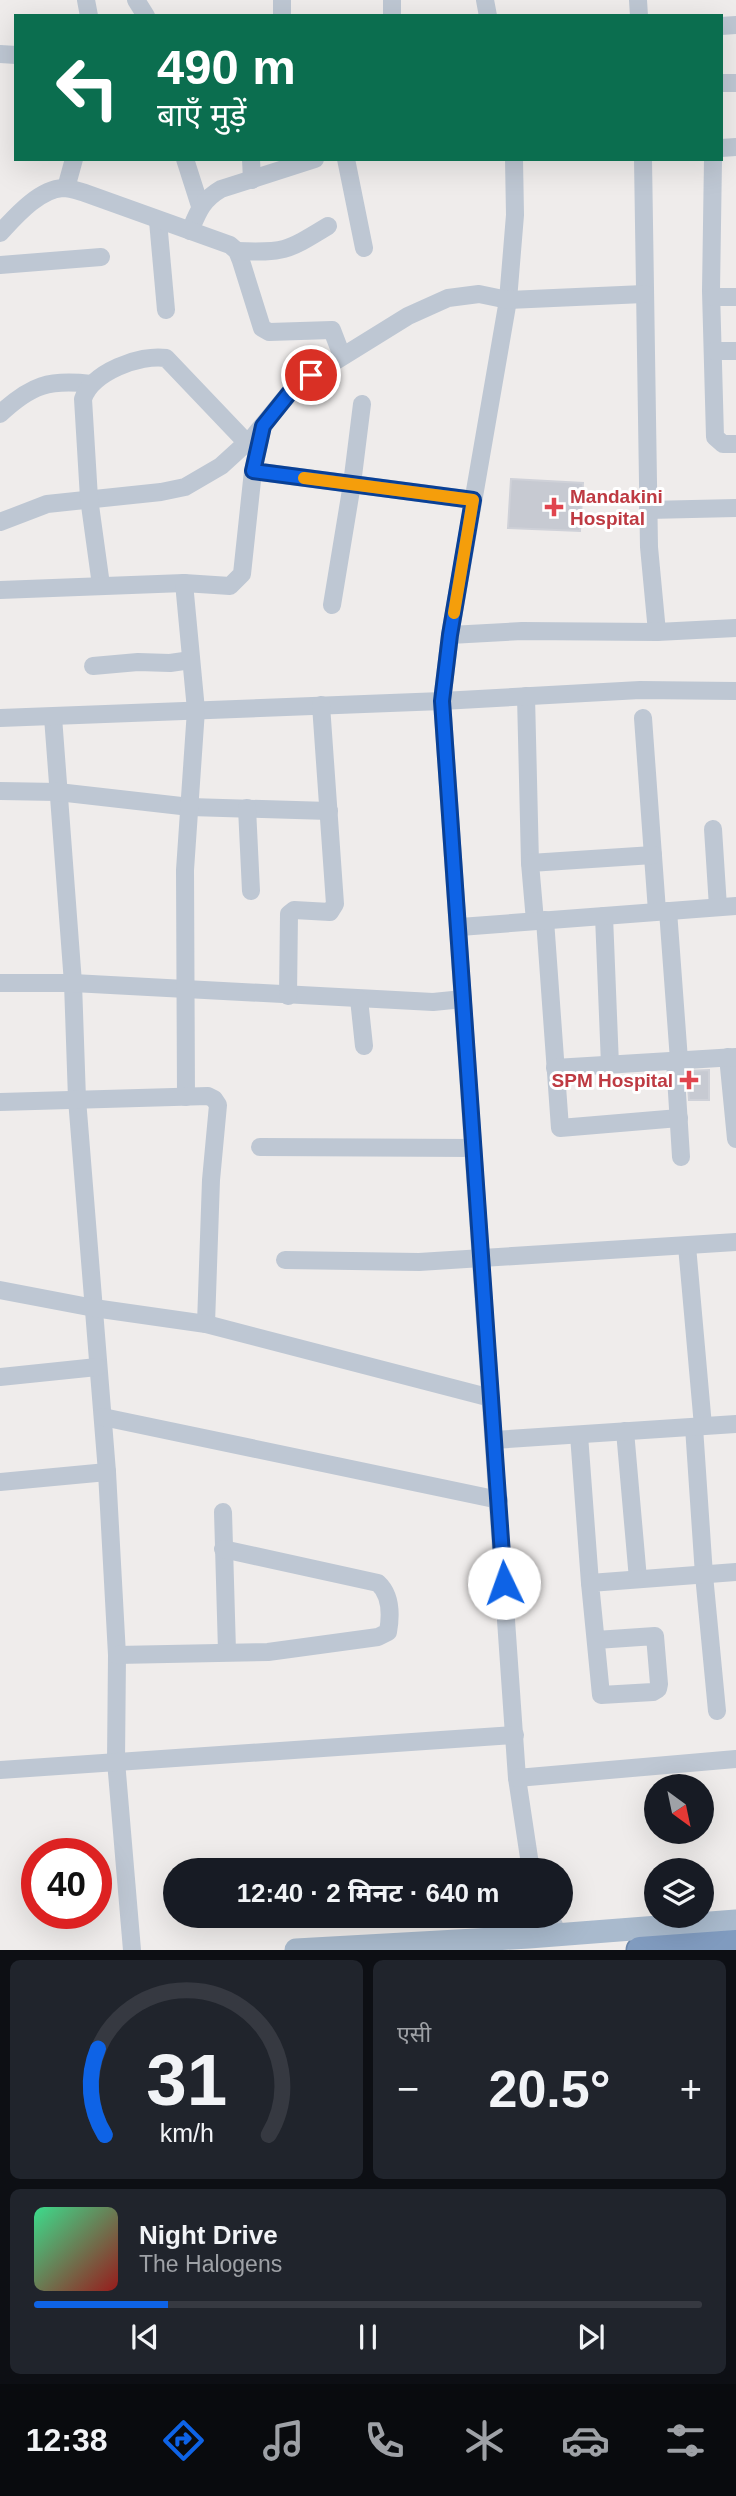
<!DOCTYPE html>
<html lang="hi">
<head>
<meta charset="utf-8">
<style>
	:root { --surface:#171b24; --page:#20242c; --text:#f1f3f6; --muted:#9ea1a6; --line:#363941; --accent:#0e63e6 }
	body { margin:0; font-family:Arial,"Noto Sans Devanagari",sans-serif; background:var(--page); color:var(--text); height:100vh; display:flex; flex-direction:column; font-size:26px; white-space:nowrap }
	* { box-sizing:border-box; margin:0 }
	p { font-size:23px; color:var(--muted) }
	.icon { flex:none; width:38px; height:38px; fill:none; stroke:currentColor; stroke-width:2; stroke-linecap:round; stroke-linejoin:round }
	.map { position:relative; height:1950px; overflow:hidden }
	.drawer { display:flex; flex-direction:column; gap:10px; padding:10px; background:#0d0f14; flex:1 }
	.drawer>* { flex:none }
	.hud { position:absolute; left:14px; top:14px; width:709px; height:147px; border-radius:0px; box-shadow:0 7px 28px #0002; background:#0b6e4f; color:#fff; overflow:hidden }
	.needle { width:46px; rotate:147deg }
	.buttons { position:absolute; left:644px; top:1774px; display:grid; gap:14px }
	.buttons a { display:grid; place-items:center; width:70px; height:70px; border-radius:50%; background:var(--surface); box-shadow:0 7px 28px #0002; font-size:35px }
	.speed { position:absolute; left:21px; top:1838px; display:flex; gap:14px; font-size:35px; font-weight:700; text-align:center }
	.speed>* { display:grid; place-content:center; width:91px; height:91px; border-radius:50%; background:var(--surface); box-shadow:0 7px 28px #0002; line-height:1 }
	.speed .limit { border:10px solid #d22; background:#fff; color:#111 }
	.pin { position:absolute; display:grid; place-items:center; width:60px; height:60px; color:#fff; margin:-30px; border:4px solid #fff; border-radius:50%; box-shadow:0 2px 7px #0007 }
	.me { position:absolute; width:77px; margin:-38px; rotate:357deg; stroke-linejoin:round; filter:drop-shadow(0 0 5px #0008) }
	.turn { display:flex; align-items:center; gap:24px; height:147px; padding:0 28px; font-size:32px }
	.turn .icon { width:91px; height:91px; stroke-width:2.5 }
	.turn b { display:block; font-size:49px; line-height:60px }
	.big { font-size:52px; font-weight:700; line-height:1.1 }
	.drawer .tile { flex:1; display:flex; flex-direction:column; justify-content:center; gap:10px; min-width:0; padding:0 24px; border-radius:10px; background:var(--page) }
	.drawer .dial { align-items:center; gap:0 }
	.dial svg { height:182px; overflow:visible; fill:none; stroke:var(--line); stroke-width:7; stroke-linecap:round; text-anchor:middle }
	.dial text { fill:var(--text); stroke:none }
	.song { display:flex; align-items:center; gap:21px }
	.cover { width:84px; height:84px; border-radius:10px; background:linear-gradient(135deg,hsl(150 70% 55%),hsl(0 70% 35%)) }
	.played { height:7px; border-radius:4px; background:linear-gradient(90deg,var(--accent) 20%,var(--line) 20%) }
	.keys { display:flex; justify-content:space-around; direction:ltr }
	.heat { display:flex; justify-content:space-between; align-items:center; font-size:38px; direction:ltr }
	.drawer .tiles { flex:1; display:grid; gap:10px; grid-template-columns:1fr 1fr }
	.tile:last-child { grid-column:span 2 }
	.trip { position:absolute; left:163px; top:1858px; width:410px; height:70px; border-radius:35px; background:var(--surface); box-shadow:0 7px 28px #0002; font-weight:700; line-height:70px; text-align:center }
	.tabs { display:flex; height:112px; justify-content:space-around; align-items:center; background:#090b0e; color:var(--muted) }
	.tabs .icon { width:49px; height:49px }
	.tabs .current { color:var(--accent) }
	.tabs b { font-size:32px; color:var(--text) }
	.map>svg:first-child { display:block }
</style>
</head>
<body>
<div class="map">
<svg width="736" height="1950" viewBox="0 0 736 1950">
	<rect width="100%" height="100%" fill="#efeceb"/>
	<!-- building -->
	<g fill="#c7cad2" stroke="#cfd1d8" stroke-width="2">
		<polygon points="511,479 583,483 580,531 508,528"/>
		<polygon points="709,1070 709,1100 689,1100 687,1071"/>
	</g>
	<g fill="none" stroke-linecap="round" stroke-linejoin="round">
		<defs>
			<polyline id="highway" points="640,1950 736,1943"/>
		</defs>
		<!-- highway casing -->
		<use href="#highway" stroke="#6b86aa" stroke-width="29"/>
		<!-- minor -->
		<g stroke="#bec7d3" stroke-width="18">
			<polyline points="86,0 89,16"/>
			<polyline points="136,0 146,16"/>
			<polyline points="392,0 392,16"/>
			<polyline points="485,0 488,16"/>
			<polyline points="638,0 639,16"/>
			<polyline points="282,16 282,0"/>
			<polyline points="721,26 736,25"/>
			<polyline points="0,54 16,55"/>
			<polyline points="721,83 736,83"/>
			<polyline points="721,148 736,147"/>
			<polyline points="185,159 200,206"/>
			<polyline points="251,159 252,180"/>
			<polyline points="346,159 364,248"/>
			<polyline points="514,159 515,215 508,300 450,635 442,701 517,1778 531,1871"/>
			<polyline points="643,159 649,547 657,632"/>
			<polyline points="713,159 711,291 715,437 723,444 736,444"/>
			<polyline points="66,188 74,159"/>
			<polyline points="158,221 166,310"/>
			<path d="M190,231C198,212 202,200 221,189L315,159"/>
			<path d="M0,233C15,217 39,189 63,188C70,188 78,191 85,193L230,245L237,251L241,261L262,328L269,332L332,330L342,356"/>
			<path d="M237,251C285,253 287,251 328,226"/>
			<polyline points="0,265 101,257"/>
			<polyline points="713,297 736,297"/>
			<polyline points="714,351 736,351"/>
			<path d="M0,414C31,385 49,379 91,384"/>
			<polyline points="253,471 473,500"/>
			<polyline points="648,510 736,508"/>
			<polyline points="0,522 47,504 161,492 185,487 221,466 254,436 295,386 408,316 448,298 479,294 508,300 644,294"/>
			<path d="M101,585L89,498L83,399C92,372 140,354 166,358L247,443"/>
			<polyline points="0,590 184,583"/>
			<polyline points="332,605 352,484 362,404"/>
			<polyline points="450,635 522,631 657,632 736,628"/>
			<polyline points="93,666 138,662 170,663 191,660"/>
			<polyline points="526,696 530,863"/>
			<polyline points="53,717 73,983 77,1099 107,1472 117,1655 116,1761 132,1950"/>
			<polyline points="0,718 442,701 640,690 736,691"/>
			<polyline points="643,718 657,911"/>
			<polyline points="0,791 58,792 190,807 329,811"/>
			<polyline points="247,808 251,891"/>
			<polyline points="713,829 718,907"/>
			<polyline points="668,911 679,1060"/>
			<polyline points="604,916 610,1065"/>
			<polyline points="545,920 560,1128 679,1118"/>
			<polyline points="535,921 530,863 653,855"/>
			<polyline points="460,927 736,906"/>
			<polyline points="0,983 73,983 433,1002 463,999"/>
			<polyline points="288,996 289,914 294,910 330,912 335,904 321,705"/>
			<polyline points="359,999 364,1046"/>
			<polyline points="728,1057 736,1139"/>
			<polyline points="675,1061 681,1157"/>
			<polyline points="555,1068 736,1057"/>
			<polyline points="186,1097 185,870 196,710 184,583 230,586 242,574 253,471 263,426"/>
			<polyline points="0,1102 208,1096 214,1099 218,1105 211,1180 206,1324"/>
			<polyline points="260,1147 473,1148"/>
			<polyline points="687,1246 703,1426"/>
			<polyline points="285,1260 419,1262 736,1242"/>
			<polyline points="0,1290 94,1308 206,1324 491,1398"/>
			<polyline points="0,1377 97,1367"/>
			<polyline points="103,1417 499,1500"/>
			<polyline points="694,1427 704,1575 717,1711"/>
			<polyline points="625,1431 638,1579"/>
			<polyline points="579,1435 590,1583"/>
			<polyline points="494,1440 736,1424"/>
			<polyline points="0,1482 107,1472"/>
			<polyline points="223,1512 227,1651"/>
			<polyline points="596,1640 655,1636 659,1684 658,1689 653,1692 601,1695 590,1583 736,1572"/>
			<path d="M117,1655L268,1652L378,1637L388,1632C391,1615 391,1595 378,1583L223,1549"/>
			<polyline points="0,1770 515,1735"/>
			<polyline points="517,1778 736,1759"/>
			<polyline points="529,1916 529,1937"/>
			<polyline points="550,1916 558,1935"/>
		</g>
		<!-- major -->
		<polyline stroke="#a9bacd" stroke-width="23" points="296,1950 529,1937 736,1921"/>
		<!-- highway -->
		<use href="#highway" stroke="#809bbf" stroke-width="26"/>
	</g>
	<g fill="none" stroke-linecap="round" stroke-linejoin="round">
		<defs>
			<polyline id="route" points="311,375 295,386 263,426 253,471 473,500 450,635 442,701 504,1583"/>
		</defs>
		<!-- route casing -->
		<use href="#route" stroke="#094096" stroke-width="18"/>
		<!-- route -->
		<use href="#route" stroke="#0e63e6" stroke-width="12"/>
		<!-- slow -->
		<polyline stroke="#f59e0b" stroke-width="12" points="304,478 473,500 454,613"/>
	</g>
	<!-- markers -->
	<g fill="#e0444e" stroke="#fff" stroke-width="2.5">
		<path d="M550.5 496.5h7v7h7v7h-7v7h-7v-7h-7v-7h7z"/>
		<path d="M685.5 1069.5h7v7h7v7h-7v7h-7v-7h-7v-7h7z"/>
	</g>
	<g text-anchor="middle" stroke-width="6" stroke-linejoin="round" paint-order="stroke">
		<!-- health labels -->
		<g font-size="19" font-weight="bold" fill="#be3a42" stroke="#fff" text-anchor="start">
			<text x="570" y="503">Mandakini<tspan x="570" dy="22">Hospital</tspan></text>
			<text x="673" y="1087" text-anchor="end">SPM Hospital</text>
		</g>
	</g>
</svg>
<div class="buttons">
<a><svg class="needle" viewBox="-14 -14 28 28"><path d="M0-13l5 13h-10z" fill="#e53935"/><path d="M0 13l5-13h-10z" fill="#9ea1a6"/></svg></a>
<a><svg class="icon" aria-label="layers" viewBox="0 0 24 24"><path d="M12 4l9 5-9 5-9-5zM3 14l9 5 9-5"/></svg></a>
</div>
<div class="speed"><div class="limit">40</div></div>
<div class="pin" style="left:311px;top:375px;background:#d93025"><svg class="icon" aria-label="arrive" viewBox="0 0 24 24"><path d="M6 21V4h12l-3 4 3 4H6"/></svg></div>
<svg class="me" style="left:504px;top:1583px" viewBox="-20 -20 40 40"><circle r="19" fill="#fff"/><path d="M0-13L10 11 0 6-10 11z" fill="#0e63e6"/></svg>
<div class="trip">12:40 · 2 मिनट · 640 m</div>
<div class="hud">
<div class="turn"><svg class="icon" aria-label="left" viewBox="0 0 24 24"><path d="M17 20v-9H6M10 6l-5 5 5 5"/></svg><div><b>490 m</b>बाएँ मुड़ें</div></div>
</div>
</div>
<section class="drawer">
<div class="tiles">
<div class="tile dial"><svg viewBox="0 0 100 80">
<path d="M14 69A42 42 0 1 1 86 69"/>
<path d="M14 69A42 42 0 0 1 11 31" stroke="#0e63e6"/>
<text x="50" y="56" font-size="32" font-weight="700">31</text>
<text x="50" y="72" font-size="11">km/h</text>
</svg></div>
<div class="tile"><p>एसी</p>
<div class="heat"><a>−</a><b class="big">20.5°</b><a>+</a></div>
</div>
<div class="tile">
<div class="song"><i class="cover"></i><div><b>Night Drive</b><p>The Halogens</p></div></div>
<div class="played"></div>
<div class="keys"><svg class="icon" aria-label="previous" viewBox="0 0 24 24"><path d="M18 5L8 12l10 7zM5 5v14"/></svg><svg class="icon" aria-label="pause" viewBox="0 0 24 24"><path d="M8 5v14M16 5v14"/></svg><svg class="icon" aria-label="next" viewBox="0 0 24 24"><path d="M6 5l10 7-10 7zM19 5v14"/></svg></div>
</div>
</div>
</section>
<nav class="tabs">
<b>12:38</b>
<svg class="icon current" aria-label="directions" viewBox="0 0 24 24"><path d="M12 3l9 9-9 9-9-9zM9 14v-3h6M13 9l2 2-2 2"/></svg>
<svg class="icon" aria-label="music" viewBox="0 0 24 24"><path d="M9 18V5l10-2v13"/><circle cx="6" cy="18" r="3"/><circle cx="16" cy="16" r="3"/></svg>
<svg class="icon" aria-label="phone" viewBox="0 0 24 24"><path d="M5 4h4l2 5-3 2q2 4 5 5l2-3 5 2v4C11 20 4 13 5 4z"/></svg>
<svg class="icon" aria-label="climate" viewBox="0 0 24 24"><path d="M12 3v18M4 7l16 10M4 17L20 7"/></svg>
<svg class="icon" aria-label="car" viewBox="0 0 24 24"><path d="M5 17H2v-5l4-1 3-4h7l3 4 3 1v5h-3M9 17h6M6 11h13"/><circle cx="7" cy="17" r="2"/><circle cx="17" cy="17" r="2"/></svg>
<svg class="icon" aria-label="filters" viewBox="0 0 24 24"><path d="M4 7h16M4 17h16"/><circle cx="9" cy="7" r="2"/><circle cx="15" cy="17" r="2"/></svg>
</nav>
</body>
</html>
